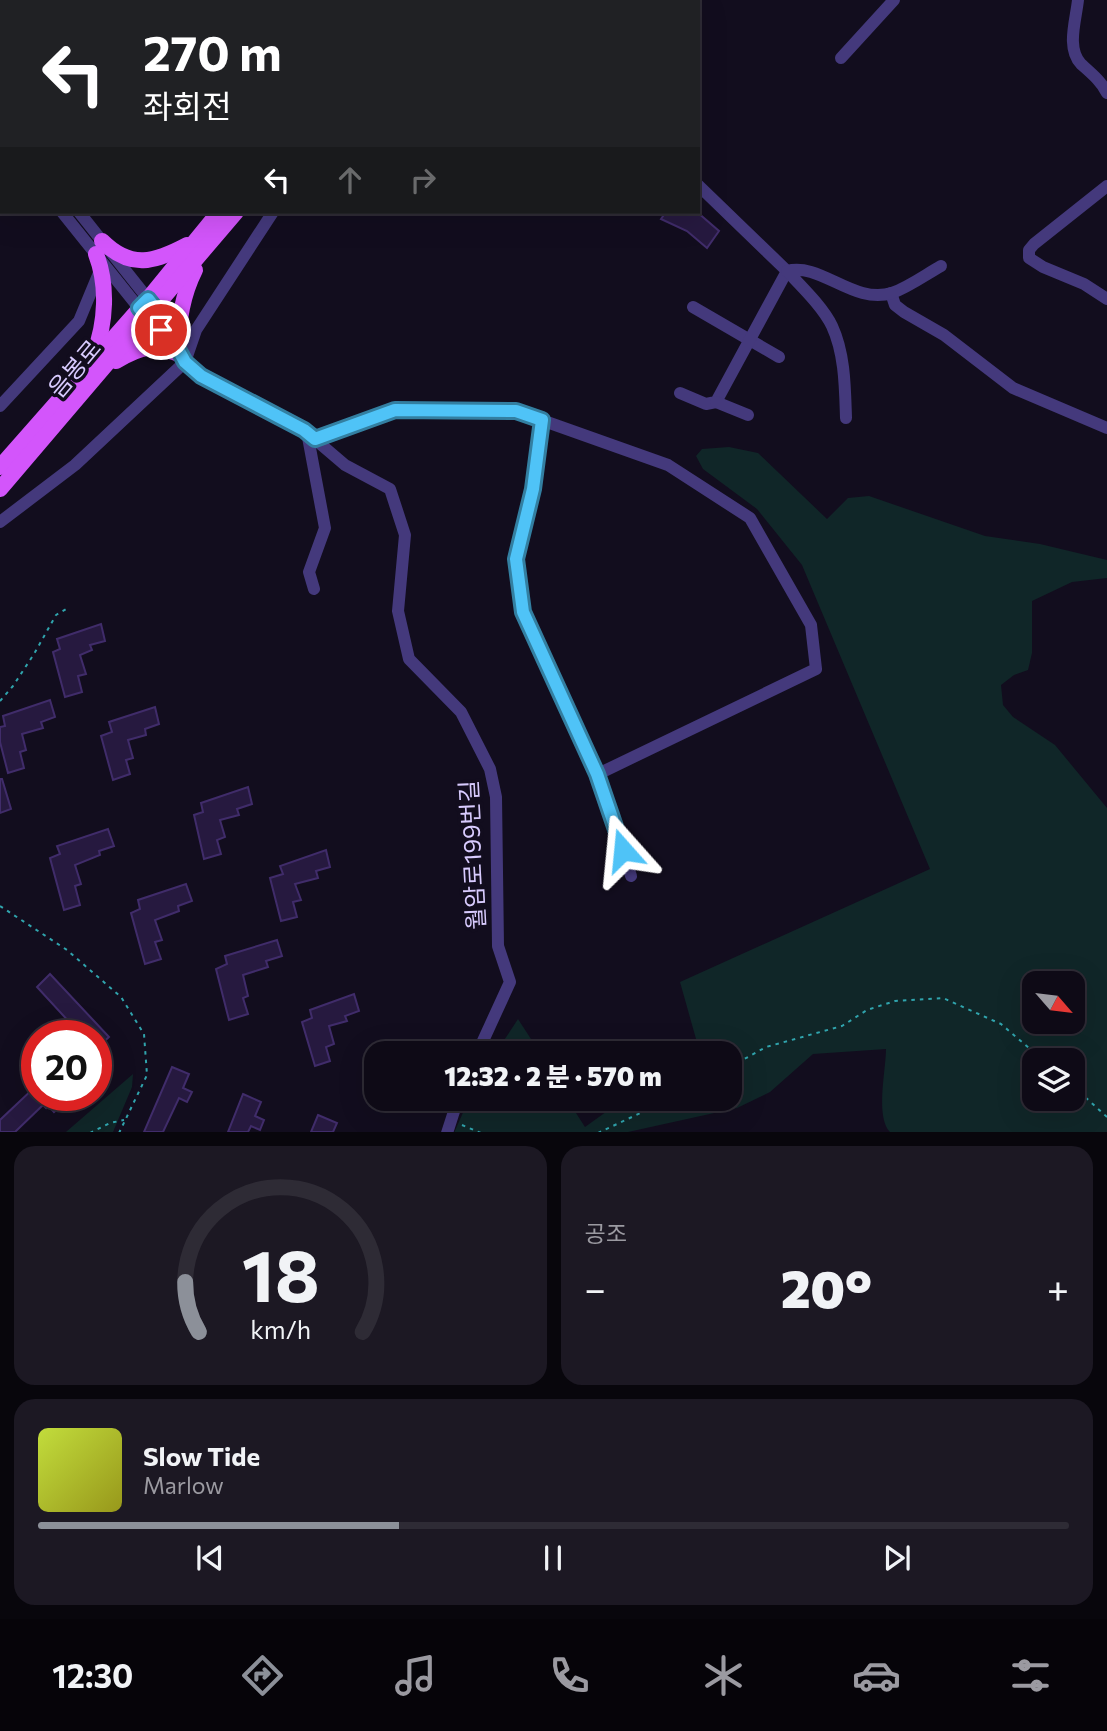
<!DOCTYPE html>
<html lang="ko">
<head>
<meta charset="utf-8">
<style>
	:root { --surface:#0e0a16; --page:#1c1823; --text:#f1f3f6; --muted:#9b9aa1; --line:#2e2b35; --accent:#8c9099 }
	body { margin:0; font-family:Commissioner,"Noto Sans KR",sans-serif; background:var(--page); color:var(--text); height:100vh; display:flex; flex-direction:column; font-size:26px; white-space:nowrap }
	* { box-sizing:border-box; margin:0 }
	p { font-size:23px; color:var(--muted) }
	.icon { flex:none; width:38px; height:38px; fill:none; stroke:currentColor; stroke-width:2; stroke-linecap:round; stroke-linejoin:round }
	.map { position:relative; height:1132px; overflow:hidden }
	.details { display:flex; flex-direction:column; gap:14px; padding:14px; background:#08060c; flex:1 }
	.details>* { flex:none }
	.banner { position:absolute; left:0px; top:0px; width:700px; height:214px; box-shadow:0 7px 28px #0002,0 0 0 2px var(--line); background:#202124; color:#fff; overflow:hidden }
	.needle { width:46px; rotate:118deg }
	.tools { position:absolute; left:1022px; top:971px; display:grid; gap:14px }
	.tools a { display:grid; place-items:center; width:63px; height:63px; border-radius:14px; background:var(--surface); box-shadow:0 7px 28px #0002,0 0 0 2px var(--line); font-size:35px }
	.speed { position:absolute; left:21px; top:1020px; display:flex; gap:14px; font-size:35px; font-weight:700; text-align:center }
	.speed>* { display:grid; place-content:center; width:91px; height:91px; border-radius:50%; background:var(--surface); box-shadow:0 7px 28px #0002,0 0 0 2px var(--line); line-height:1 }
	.speed .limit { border:10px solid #d22; background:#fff; color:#111 }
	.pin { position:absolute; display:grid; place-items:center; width:60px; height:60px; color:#fff; margin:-30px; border:4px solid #fff; border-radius:50%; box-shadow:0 2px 7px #0007 }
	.me { position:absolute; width:77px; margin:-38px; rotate:342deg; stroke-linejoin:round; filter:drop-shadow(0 0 5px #0008) }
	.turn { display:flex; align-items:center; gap:24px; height:147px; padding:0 28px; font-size:32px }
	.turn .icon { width:91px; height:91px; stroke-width:2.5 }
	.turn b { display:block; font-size:49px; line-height:60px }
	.lanes { display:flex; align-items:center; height:66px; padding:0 28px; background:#0003; justify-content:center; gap:35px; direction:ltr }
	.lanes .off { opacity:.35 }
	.big { font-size:52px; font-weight:800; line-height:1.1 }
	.details .tile { flex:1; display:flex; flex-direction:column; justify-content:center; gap:10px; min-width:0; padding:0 24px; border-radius:21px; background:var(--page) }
	.details .dial { align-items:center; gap:0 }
	.dial svg { height:182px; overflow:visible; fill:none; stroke:var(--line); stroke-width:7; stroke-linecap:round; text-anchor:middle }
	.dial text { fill:var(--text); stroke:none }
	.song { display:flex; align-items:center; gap:21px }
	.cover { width:84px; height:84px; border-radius:10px; background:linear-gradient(135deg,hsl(70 70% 55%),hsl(60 70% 35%)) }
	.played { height:7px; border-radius:4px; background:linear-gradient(90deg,var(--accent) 35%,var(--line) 35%) }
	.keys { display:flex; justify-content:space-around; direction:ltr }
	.heat { display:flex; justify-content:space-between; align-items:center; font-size:38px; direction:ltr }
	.details .tiles { flex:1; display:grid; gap:14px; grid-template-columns:1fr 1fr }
	.tile:last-child { grid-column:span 2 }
	.trip { position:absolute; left:364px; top:1041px; width:378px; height:70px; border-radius:21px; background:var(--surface); box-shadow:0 7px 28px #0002,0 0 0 2px var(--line); font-weight:800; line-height:70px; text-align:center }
	.tab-bar { display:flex; height:112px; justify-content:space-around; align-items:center; background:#060409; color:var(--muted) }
	.tab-bar .icon { width:49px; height:49px }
	.tab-bar .active { color:var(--accent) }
	.tab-bar b { font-size:32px; color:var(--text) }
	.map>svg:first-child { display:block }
</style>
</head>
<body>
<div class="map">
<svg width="1107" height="1133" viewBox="0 0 1107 1133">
	<rect width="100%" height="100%" fill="#120d1e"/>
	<!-- green -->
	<g fill="#102628" fill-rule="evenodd">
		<path d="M729,447L758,453L827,519L848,498L869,496L985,536L1040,544L1107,560V578L1072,582L1032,601V653L1028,670L1014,675L1001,685L1003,705L1013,717L1055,745L1107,808V1132H890C875,1117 886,1070 886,1049L813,1054L770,1092L737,1108L628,1132L454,1133L469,1099H493L508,1112L520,1105L518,1099H567L585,1127L624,1099H730V1054L688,1053L698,1046L680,982L930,869L802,565L757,509L703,469L696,456L702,449ZM1034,984H1073V1022H1034ZM1034,1060H1073V1099H1034Z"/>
		<polygon points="518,1019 540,1053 501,1053 499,1048"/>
		<polygon points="133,1074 132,1087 113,1132 66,1132"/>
	</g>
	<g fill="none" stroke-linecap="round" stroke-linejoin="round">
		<!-- stream -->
		<polyline stroke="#0a153a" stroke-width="3.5" points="145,2 147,0"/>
	</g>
	<!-- building -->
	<g fill="#26193f" stroke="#402c6a" stroke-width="2">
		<polygon points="666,212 697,212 719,231 707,248 687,231 661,219"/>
		<polygon points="101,624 105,641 90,645 92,650 80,655 86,674 78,676 82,692 65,697 53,652 60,649 57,639"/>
		<polygon points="50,700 55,717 41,722 43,728 22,734 26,750 20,752 24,768 8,773 0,742 0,727 5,726 3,716"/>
		<polygon points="155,707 159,724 145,729 146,735 128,740 133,758 126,760 130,774 113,780 101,736 112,732 109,722"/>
		<polygon points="0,779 2,779 11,809 0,813"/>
		<polygon points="248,787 252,804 237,809 239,815 220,820 225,837 217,840 221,854 204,859 194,815 203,812 201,803"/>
		<polygon points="108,829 114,846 99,851 100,855 75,865 81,884 75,886 80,905 64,910 50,858 60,854 57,846"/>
		<polygon points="326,850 330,867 316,871 318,878 295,884 301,900 293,902 297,917 281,921 270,878 283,874 280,866"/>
		<polygon points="186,884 192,901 178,906 179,911 155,920 162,940 155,942 161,959 145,964 131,913 140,909 138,900"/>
		<polygon points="277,940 282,956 266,961 268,967 243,975 248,996 243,998 248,1014 229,1020 216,969 227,964 225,956"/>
		<polygon points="50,974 109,1037 96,1049 96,1036 61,1036 72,1025 37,987"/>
		<polygon points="354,994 359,1011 345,1016 347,1021 329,1026 334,1044 326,1047 330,1061 315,1066 302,1022 312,1018 310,1010"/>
		<polygon points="172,1067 189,1074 183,1088 192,1092 187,1102 179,1098 163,1132 144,1132"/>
		<polygon points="37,1085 37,1096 72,1096 54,1112 48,1105 46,1108 43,1105 15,1132 0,1132 0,1120"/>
		<polygon points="243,1094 261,1102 255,1116 264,1120 260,1130 251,1126 248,1132 228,1132"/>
		<polygon points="318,1115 337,1123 333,1132 311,1132"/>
	</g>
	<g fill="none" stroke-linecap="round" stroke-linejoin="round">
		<!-- path -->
		<g stroke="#30a4ad" stroke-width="2" stroke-dasharray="3.5 5" stroke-linecap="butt">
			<polyline points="175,2 177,0"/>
			<polyline points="0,701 13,686 34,654 56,615 68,608"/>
			<polyline points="0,906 67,950 121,997 144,1034 147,1075 119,1133"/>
			<polyline points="730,1067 766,1047 842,1026 867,1010 895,1001 943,998 1001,1024 1043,1060"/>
			<polyline points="1073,1086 1107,1117"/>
			<polyline points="462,1125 481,1133"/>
			<polyline points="90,1133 110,1123 124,1120"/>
			<polyline points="598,1133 670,1099"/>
		</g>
		<!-- minor -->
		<g stroke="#44397c" stroke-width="12">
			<polyline points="529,0 534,2"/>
			<path d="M1078,0C1076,20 1066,48 1081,64C1091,73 1101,81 1107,93"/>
			<polyline points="458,2 460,0"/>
			<polyline points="672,2 678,0"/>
			<polyline points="841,58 894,0"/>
			<polyline points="0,109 2,112"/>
			<polyline points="0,133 2,135"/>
			<polyline points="1107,186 1034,244 1029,250 1029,258 1043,267 1084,284 1107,299"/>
			<polyline points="62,212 139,308 166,335"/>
			<polyline points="79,212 156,309 185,362 201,376 304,430 345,465 390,489 405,535 398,611 409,659 461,712 490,769 496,797 498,946 510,982 477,1054"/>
			<polyline points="891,293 895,305 904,312 944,335 1013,388 1107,428"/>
			<polyline points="693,307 779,357"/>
			<polyline points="680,393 706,404 716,402 787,271 698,185"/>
			<polyline points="716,402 748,415"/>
			<polyline points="0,406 79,321 101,268"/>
			<path d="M846,418C845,388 845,354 832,326C823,307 801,286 787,271C821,262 853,305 892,293C909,287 925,275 941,266"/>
			<polyline points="307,432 325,528 309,572 314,589"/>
			<polyline points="315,439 395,410 516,411 668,465 750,518 811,625 816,669 598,774 523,612 516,559 533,489 542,420"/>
			<polyline points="0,522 75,465 185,362 196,330 273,212"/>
			<polyline points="598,774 631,876"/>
			<polyline points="447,1133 458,1099"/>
		</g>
		<!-- major -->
		<g stroke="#d355fb" stroke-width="16">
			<polyline points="399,2 401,0"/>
			<polyline points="420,2 422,0"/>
			<path d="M102,241C131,270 155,262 187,245"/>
			<path d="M177,349C179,320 182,296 195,270"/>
			<path d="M94,354C106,323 108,285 96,254"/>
			<path d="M116,361C142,346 153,343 181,355"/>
			<polyline points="0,467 148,299 219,212"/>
			<polyline points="0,489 236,212"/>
		</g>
	</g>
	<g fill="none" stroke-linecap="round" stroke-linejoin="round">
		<defs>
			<polyline id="route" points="161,330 139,308 148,299 156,309 185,362 201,376 304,430 315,439 395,410 516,411 542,420 533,489 516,559 523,612 597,774 623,850"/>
		</defs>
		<!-- route casing -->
		<use href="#route" stroke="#337fa1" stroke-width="18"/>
		<!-- route -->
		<use href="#route" stroke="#4fc3f7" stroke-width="12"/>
	</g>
	<g text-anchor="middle" stroke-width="7" stroke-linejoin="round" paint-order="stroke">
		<!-- street labels -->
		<g font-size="24" fill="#d8cbfe" stroke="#120d1e">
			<text transform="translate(75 369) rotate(-50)" y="8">음봉로</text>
			<text transform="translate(473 855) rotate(-93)" y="8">월암로199번길</text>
		</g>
	</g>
</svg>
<div class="tools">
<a><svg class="needle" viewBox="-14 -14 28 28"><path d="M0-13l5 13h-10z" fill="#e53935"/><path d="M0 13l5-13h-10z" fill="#9b9aa1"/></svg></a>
<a><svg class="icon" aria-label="layers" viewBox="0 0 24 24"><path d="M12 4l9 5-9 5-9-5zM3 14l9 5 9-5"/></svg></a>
</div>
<div class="speed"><div class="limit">20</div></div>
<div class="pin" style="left:161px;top:330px;background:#d93025"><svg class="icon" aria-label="arrive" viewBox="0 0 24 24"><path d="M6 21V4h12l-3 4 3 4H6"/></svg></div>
<svg class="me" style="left:623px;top:850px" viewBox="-20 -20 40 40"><path d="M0-17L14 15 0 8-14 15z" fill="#4fc3f7" stroke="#fff" stroke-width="4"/></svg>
<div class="trip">12:32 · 2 분 · 570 m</div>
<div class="banner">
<div class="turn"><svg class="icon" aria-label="left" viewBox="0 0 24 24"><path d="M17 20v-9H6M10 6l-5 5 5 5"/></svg><div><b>270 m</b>좌회전</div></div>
<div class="lanes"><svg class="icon" aria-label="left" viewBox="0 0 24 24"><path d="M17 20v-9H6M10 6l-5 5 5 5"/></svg><svg class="icon off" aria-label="ahead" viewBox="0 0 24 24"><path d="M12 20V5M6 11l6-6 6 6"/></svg><svg class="icon off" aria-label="right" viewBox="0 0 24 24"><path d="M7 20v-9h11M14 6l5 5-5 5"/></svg></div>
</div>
</div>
<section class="details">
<div class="tiles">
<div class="tile dial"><svg viewBox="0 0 100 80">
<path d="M14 69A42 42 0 1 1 86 69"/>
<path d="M14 69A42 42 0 0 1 8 47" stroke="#8c9099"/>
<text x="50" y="56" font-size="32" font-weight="700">18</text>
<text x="50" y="72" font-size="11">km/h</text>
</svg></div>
<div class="tile"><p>공조</p>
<div class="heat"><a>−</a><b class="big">20°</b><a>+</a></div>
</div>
<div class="tile">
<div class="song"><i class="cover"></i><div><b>Slow Tide</b><p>Marlow</p></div></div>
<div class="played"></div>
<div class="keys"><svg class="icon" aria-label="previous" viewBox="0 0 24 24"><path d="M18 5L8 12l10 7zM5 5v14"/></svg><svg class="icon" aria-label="pause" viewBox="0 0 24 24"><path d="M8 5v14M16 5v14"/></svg><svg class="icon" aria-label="next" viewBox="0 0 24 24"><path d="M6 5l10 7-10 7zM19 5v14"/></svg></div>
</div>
</div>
</section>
<nav class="tab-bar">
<b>12:30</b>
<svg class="icon active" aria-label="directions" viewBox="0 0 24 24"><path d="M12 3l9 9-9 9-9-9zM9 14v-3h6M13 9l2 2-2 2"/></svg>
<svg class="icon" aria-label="music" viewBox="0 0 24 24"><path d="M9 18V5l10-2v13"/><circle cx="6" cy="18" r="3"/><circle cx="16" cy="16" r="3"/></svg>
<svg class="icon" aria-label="phone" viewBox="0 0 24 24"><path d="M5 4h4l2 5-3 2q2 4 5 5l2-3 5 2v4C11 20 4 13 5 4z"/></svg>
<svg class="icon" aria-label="climate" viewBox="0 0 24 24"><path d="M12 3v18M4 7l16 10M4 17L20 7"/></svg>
<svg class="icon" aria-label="car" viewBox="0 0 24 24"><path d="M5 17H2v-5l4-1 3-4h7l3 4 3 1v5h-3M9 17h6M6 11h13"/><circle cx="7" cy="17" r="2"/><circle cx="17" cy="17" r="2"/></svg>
<svg class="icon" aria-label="filters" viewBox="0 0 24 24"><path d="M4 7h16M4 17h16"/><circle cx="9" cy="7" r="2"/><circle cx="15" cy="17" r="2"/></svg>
</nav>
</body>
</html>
